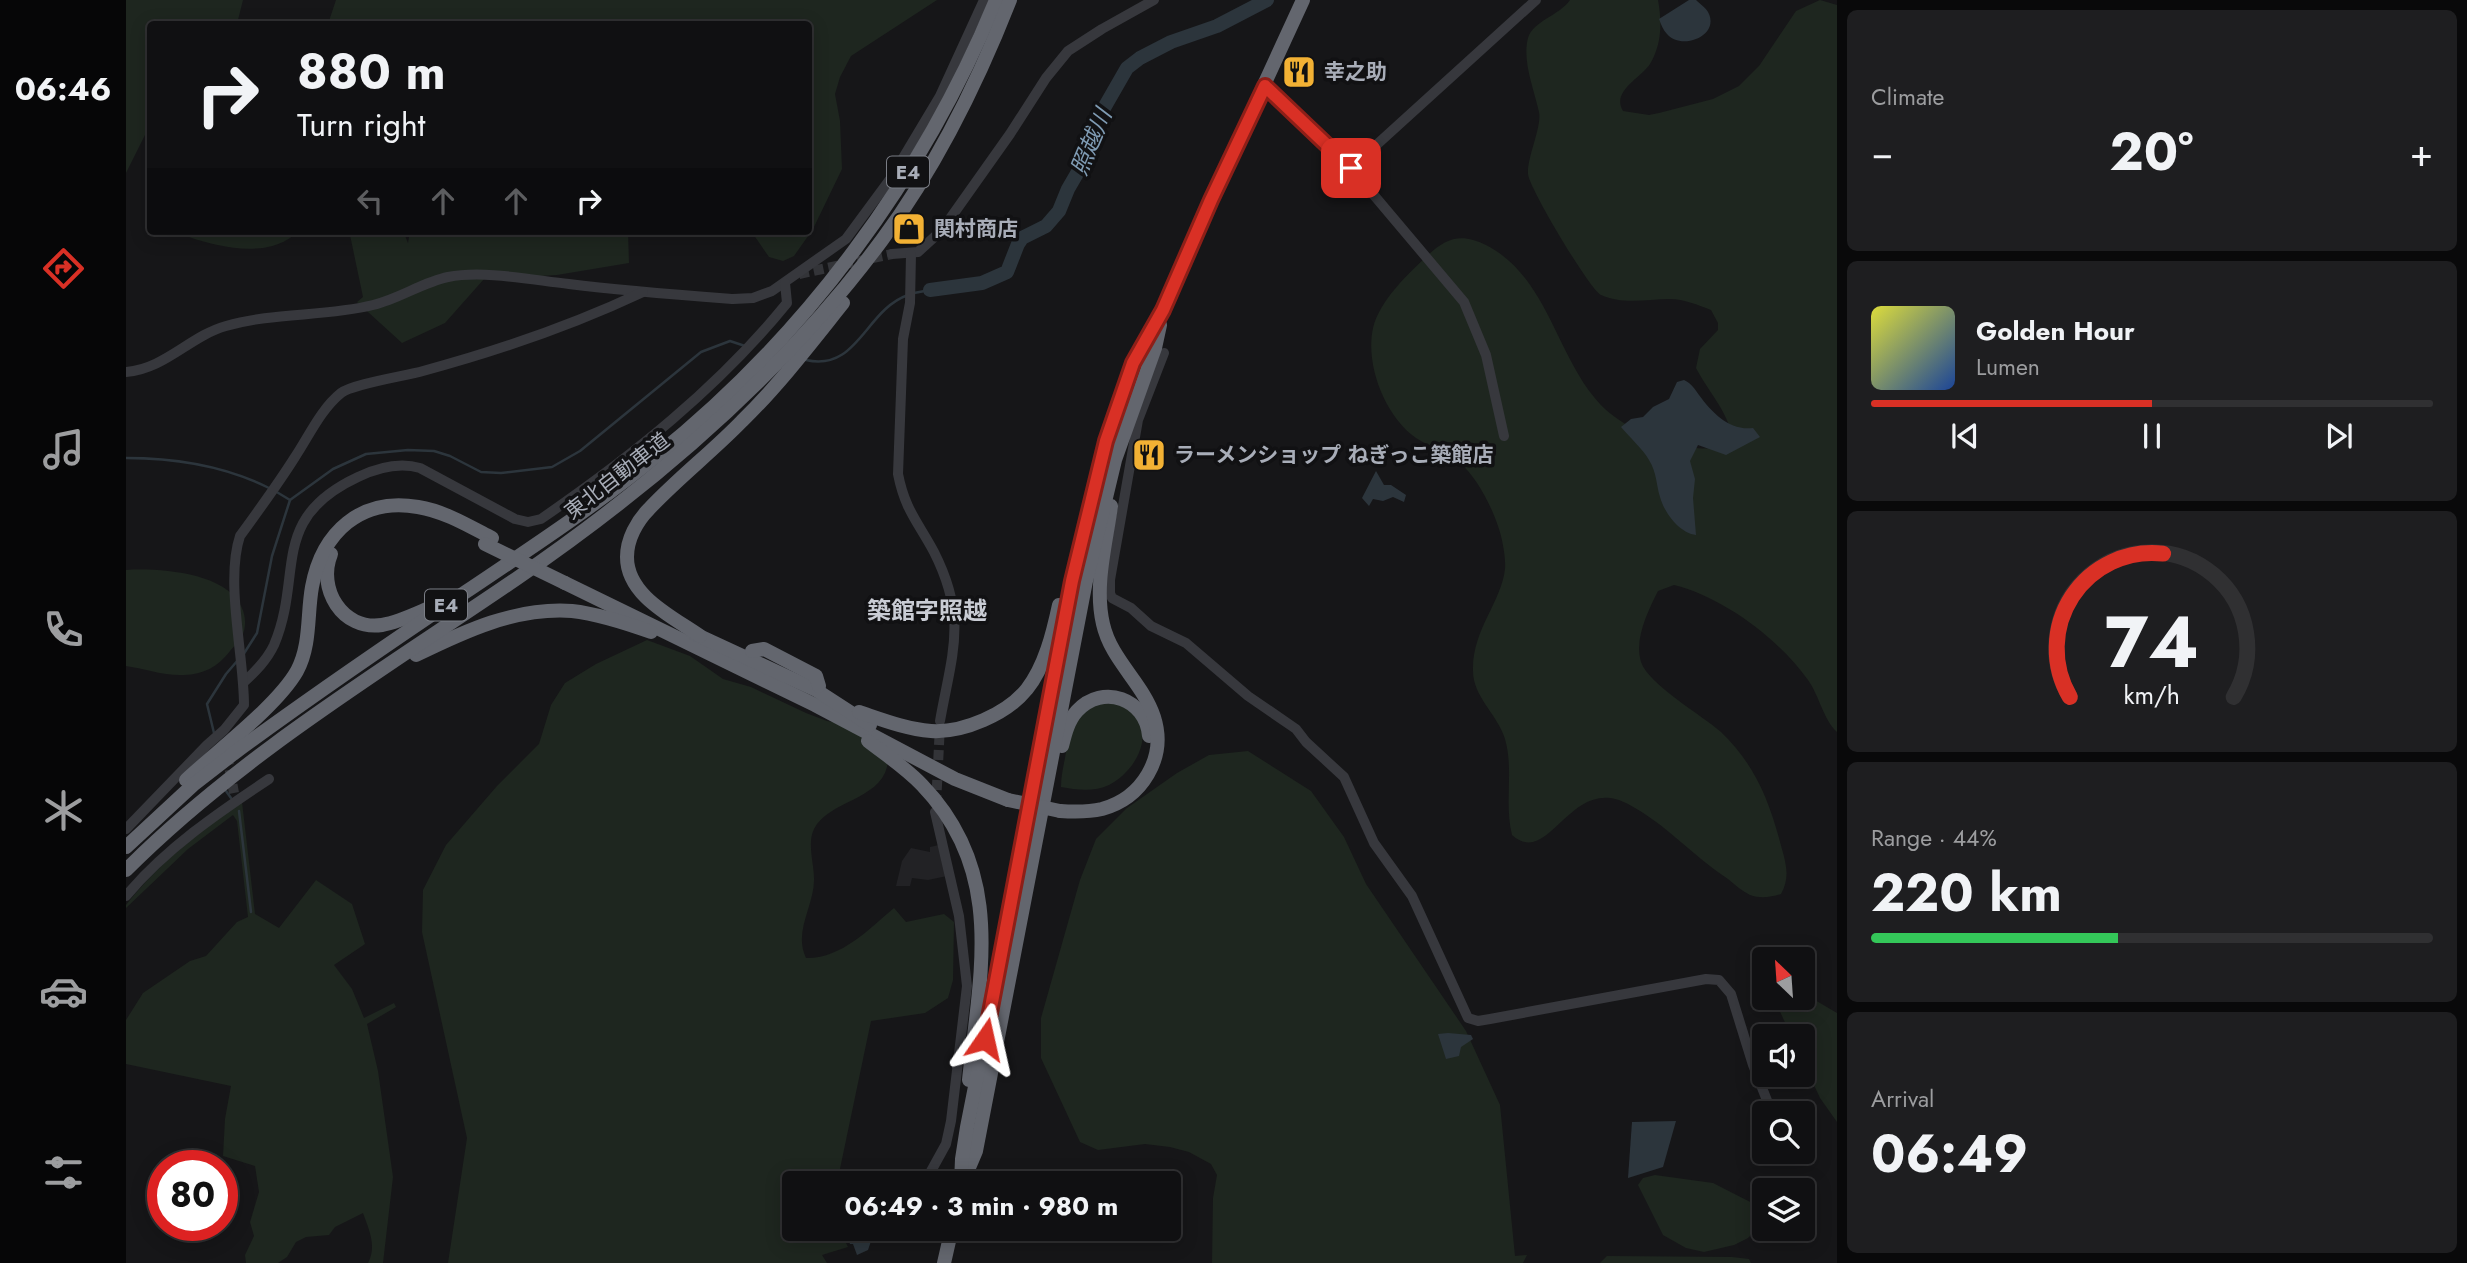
<!DOCTYPE html>
<html lang="en">
<head>
<meta charset="utf-8">
<style>
	:root { --surface:#101012; --page:#1e1e20; --text:#f1f3f6; --muted:#9c9d9f; --line:#303032; --accent:#d93025 }
	body { margin:0; font-family:Jost,"Noto Sans JP",sans-serif; background:var(--page); color:var(--text); height:100vh; display:flex; flex-direction:column; font-size:26px; white-space:nowrap }
	* { box-sizing:border-box; margin:0 }
	p { font-size:23px; color:var(--muted) }
	.icon { flex:none; width:38px; height:38px; fill:none; stroke:currentColor; stroke-width:2; stroke-linecap:round; stroke-linejoin:round }
	.map { position:relative; flex:1; overflow:hidden }
	.side { display:flex; flex-direction:column; gap:10px; padding:10px; background:#09090a; width:630px }
	.side>* { flex:none }
	.guide { position:absolute; left:21px; top:21px; width:665px; height:214px; border-radius:7px; box-shadow:0 4px 18px #0003,0 0 0 2px var(--line); background:#101012; color:var(--text); overflow:hidden }
	.needle { width:46px; rotate:335deg }
	.tools { position:absolute; left:1626px; top:947px; display:grid; gap:14px }
	.tools a { display:grid; place-items:center; width:63px; height:63px; border-radius:7px; background:var(--surface); box-shadow:0 4px 18px #0003,0 0 0 2px var(--line); font-size:35px }
	.speed { position:absolute; left:21px; top:1150px; display:flex; gap:14px; font-size:35px; font-weight:700; text-align:center }
	.speed>* { display:grid; place-content:center; width:91px; height:91px; border-radius:50%; background:var(--surface); box-shadow:0 4px 18px #0003,0 0 0 2px var(--line); line-height:1 }
	.speed .limit { border:10px solid #d22; background:#fff; color:#111 }
	.pin { position:absolute; display:grid; place-items:center; width:60px; height:60px; color:#fff; margin:-30px; border-radius:14px; box-shadow:0 4px 10px #0006 }
	.me { position:absolute; width:77px; margin:-38px; rotate:11deg; stroke-linejoin:round; filter:drop-shadow(0 0 5px #0008) }
	.turn { display:flex; align-items:center; gap:24px; height:147px; padding:0 35px; font-size:32px }
	.turn .icon { width:91px; height:91px; stroke-width:2.5 }
	.turn b { display:block; font-size:49px; line-height:60px }
	.lanes { display:flex; align-items:center; height:66px; padding:0 35px; background:#0003; justify-content:center; gap:35px; direction:ltr }
	.lanes .off { opacity:.35 }
	.big { font-size:52px; font-weight:700; line-height:1.1 }
	.side .card { flex:1; display:flex; flex-direction:column; justify-content:center; gap:10px; min-width:0; padding:0 24px; border-radius:10px; background:var(--page) }
	.side .dial { align-items:center; gap:0 }
	.dial svg { height:182px; overflow:visible; fill:none; stroke:var(--line); stroke-width:7; stroke-linecap:round; text-anchor:middle }
	.dial text { fill:var(--text); stroke:none }
	.song { display:flex; align-items:center; gap:21px }
	.cover { width:84px; height:84px; border-radius:10px; background:linear-gradient(135deg,hsl(60 70% 55%),hsl(220 70% 35%)) }
	.played { height:7px; border-radius:4px; background:linear-gradient(90deg,var(--accent) 50%,var(--line) 50%) }
	.keys { display:flex; justify-content:space-around; direction:ltr }
	.heat { display:flex; justify-content:space-between; align-items:center; font-size:38px; direction:ltr }
	.charge { height:10px; border-radius:5px; background:linear-gradient(90deg,#34c759 44%,var(--line) 0) }
	.trip { position:absolute; left:656px; top:1171px; width:399px; height:70px; border-radius:7px; background:var(--surface); box-shadow:0 4px 18px #0003,0 0 0 2px var(--line); font-weight:700; line-height:70px; text-align:center }
	main { display:flex; flex:1; min-height:0 }
	.tabs { display:flex; flex-direction:column; width:126px; justify-content:space-around; align-items:center; background:#060607; color:var(--muted) }
	.tabs .icon { width:49px; height:49px }
	.tabs .current { color:var(--accent) }
	.tabs b { font-size:32px; color:var(--text) }
	.map>svg:first-child { display:block }
</style>
</head>
<body>
<main>
<nav class="tabs">
<b>06:46</b>
<svg class="icon current" aria-label="directions" viewBox="0 0 24 24"><path d="M12 3l9 9-9 9-9-9zM9 14v-3h6M13 9l2 2-2 2"/></svg>
<svg class="icon" aria-label="music" viewBox="0 0 24 24"><path d="M9 18V5l10-2v13"/><circle cx="6" cy="18" r="3"/><circle cx="16" cy="16" r="3"/></svg>
<svg class="icon" aria-label="phone" viewBox="0 0 24 24"><path d="M5 4h4l2 5-3 2q2 4 5 5l2-3 5 2v4C11 20 4 13 5 4z"/></svg>
<svg class="icon" aria-label="climate" viewBox="0 0 24 24"><path d="M12 3v18M4 7l16 10M4 17L20 7"/></svg>
<svg class="icon" aria-label="car" viewBox="0 0 24 24"><path d="M5 17H2v-5l4-1 3-4h7l3 4 3 1v5h-3M9 17h6M6 11h13"/><circle cx="7" cy="17" r="2"/><circle cx="17" cy="17" r="2"/></svg>
<svg class="icon" aria-label="filters" viewBox="0 0 24 24"><path d="M4 7h16M4 17h16"/><circle cx="9" cy="7" r="2"/><circle cx="15" cy="17" r="2"/></svg>
</nav>
<div class="map">
<svg width="1711" height="1263" viewBox="0 0 1711 1263">
	<rect width="100%" height="100%" fill="#161618"/>
	<!-- built -->
	<polygon fill="#222225" points="813,845 821,876 802,880 786,878 784,886 770,886 776,861 785,848 804,852 804,847"/>
	<!-- green -->
	<g fill="#1e261f">
		<polygon points="0,0 117,0 111,24 24,24 24,131 20,133 0,173"/>
		<polygon points="210,0 811,0 725,56 714,77 709,94 714,121 716,169 687,229 668,256 657,261 643,257 625,231 682,231 682,24 505,24 499,21 492,24 202,24"/>
		<path d="M1444,0H1532C1536,22 1536,44 1524,64C1515,78 1485,91 1497,111L1523,115L1533,113L1587,99L1613,86L1633,66L1670,11L1694,0L1711,5V732C1697,719 1693,695 1682,680C1653,639 1597,597 1548,585L1532,591C1522,611 1508,639 1515,662C1523,685 1576,715 1595,732C1627,763 1641,795 1653,838C1658,858 1666,875 1655,894C1645,897 1635,899 1624,895C1616,891 1608,884 1602,879C1567,856 1540,824 1502,804C1444,773 1424,869 1386,835C1378,803 1388,770 1379,739C1372,715 1347,697 1347,671C1346,630 1375,603 1379,569C1380,557 1376,537 1372,526C1365,505 1350,476 1333,462C1320,451 1304,447 1290,438C1259,416 1239,365 1247,328C1254,300 1282,274 1302,255C1321,237 1336,233 1360,245C1419,275 1429,349 1468,397C1485,419 1514,434 1540,442C1551,446 1578,451 1588,447C1594,445 1601,438 1606,434C1599,408 1582,391 1570,368L1574,349L1592,330V323L1585,310C1572,305 1558,299 1544,299C1521,299 1497,305 1475,295C1464,290 1403,188 1402,174C1401,157 1416,127 1413,112C1408,89 1396,61 1402,38C1407,21 1434,15 1444,0Z"/>
		<path d="M61,231H172C146,259 95,248 63,237Z"/>
		<polygon points="241,231 277,231 282,243 284,231 502,231 503,263 431,275 358,279 319,323 276,343 231,302 237,297 224,235"/>
		<path d="M0,570C32,568 96,572 114,604C119,613 121,624 117,634C115,640 108,646 104,651C93,666 77,675 58,675C38,676 20,669 0,666Z"/>
		<path d="M521,640L564,656L597,679L625,687L680,713L701,721L738,728L762,751C762,756 762,762 761,767C753,800 702,801 688,829C681,843 688,864 688,878C689,905 667,931 680,958C715,959 743,929 768,908L780,922L818,914L828,922L827,980L822,998L799,1013L745,1021L711,1183H668V1228L713,1229L722,1247L696,1255L701,1263H322L341,1138L296,932L297,890L320,845L371,786L413,744L425,705L439,683L470,664Z"/>
		<path d="M989,701C995,705 1002,709 1007,714C1030,737 1007,773 983,785C968,792 951,790 935,787C935,777 937,768 939,758C945,726 953,704 989,701Z"/>
		<polygon points="1122,751 1185,791 1218,837 1240,884 1340,1031 1374,1105 1389,1256 1401,1255 1397,1263 1086,1263 1087,1198 1091,1175 1085,1164 1063,1152 1044,1147 1019,1144 972,1150 954,1142 915,1058 915,1018 954,880 970,839 1001,808 1051,773 1083,755"/>
		<path d="M116,802L129,914L153,928L190,880L226,904L239,944L208,965L226,989L238,1018L268,1003L270,1007L241,1024L252,1071L267,1177L257,1263H242C251,1246 243,1230 237,1213L209,1227L203,1235L180,1237L170,1242L161,1257L152,1263H120L119,1255L128,1236L124,1222L133,1192L129,1166L97,1156L99,1119L105,1086L0,1064V1020L17,993L64,961L80,956L111,922L122,917L111,821L107,815L62,849L0,908V905C33,863 73,832 116,802Z"/>
		<polygon points="1677,993 1711,1013 1711,1122 1694,1098 1677,1061 1676,1036 1665,1036 1648,998 1676,998"/>
		<polygon points="1529,1175 1587,1183 1638,1209 1638,1221 1622,1238 1608,1245 1578,1252 1560,1248 1537,1235 1512,1185 1517,1178"/>
		<polygon points="1481,1256 1606,1257 1623,1259 1625,1263 1474,1263"/>
	</g>
	<!-- water -->
	<g fill="#2c353c">
		<path d="M1563,0H1570C1574,4 1580,8 1582,12C1595,36 1555,51 1541,34C1537,30 1535,24 1533,19Z"/>
		<path d="M1558,380C1566,384 1568,388 1573,395C1586,413 1604,431 1627,428L1634,437L1600,455L1572,445L1564,461L1569,479L1567,498L1570,535C1553,533 1538,512 1534,497C1530,484 1531,473 1523,460C1516,448 1504,438 1495,427L1505,419L1517,417L1527,407L1543,399L1551,382Z"/>
		<polygon points="1250,471 1258,485 1265,485 1280,495 1278,502 1267,497 1257,501 1247,499 1243,506 1236,498"/>
		<polygon points="1322,1033 1345,1035 1347,1039 1335,1047 1333,1056 1320,1059 1312,1034"/>
		<polygon points="1550,1121 1537,1167 1502,1178 1506,1122"/>
		<polygon points="749,1229 742,1250 731,1255 727,1244 724,1244 721,1236 723,1229"/>
	</g>
	<g fill="none" stroke-linecap="round" stroke-linejoin="round">
		<!-- stream -->
		<g stroke="#2c353c" stroke-width="2.5">
			<polyline points="788,293 804,290"/>
			<path d="M680,360C732,372 739,310 782,295"/>
			<path d="M0,458C49,458 99,466 143,488"/>
			<polyline points="149,491 164,500"/>
			<polyline points="117,655 131,633 146,556 164,500 207,469 240,454 282,450 308,451 324,456 355,472 375,473 426,467 454,451 575,352 604,341 619,346"/>
			<polyline points="88,733 81,704 100,674 112,660"/>
			<polyline points="100,791 105,798"/>
			<polyline points="113,811 125,912"/>
		</g>
		<!-- river -->
		<polyline stroke="#2c353c" stroke-width="14" points="804,290 856,283 881,272 892,244 896,238 920,226 933,211 942,189 960,158 970,122 1001,68 1014,58 1045,42 1091,26 1141,0"/>
		<!-- minor-tunnel -->
		<g stroke="#333438" stroke-width="10" stroke-dasharray="10 5" stroke-linecap="butt">
			<polyline points="673,274 766,254"/>
			<polyline points="101,755 108,793"/>
			<polyline points="810,805 814,725"/>
		</g>
		<!-- minor -->
		<g stroke="#37383d" stroke-width="10">
			<polyline points="1139,87 1225,168 1338,302 1360,355 1378,436"/>
			<polyline points="1225,168 1410,0"/>
			<polyline points="766,254 792,252 816,230 884,134 920,78 942,51 976,29 1028,0"/>
			<path d="M785,254L784,303L777,339L772,474C779,510 792,522 808,552C842,619 826,653 814,721"/>
			<polyline points="1038,353 1012,420 984,580 984,593 986,598 1005,608 1025,626 1060,643 1122,696 1170,729 1180,742 1218,777 1248,843 1286,896 1342,1018 1352,1021 1364,1019 1580,979 1593,980 1605,994 1627,1065 1646,1113"/>
			<path d="M0,372C39,369 64,336 100,326C148,312 199,317 247,305C273,299 297,282 322,277C358,270 406,280 443,284C498,291 553,295 607,299L627,298L646,291L720,239L765,178L814,96L858,0"/>
			<path d="M118,682C130,671 141,660 148,645C178,574 142,519 232,477C251,468 273,462 294,468L389,519L402,522L415,519C505,457 592,388 661,303L659,283"/>
			<path d="M0,829L81,745L98,730L118,705C118,656 99,581 114,536C133,510 152,484 169,457C183,436 195,409 215,393C226,384 279,376 297,371C371,351 447,325 517,292"/>
			<path d="M0,896C39,849 93,812 143,779"/>
			<polyline points="806,1183 804,1173 820,1144 825,1121 841,986 833,916 809,812"/>
		</g>
		<!-- highway -->
		<g stroke="#63666e" stroke-width="14">
			<path d="M205,554C191,588 216,631 256,625C274,622 291,613 308,606"/>
			<polyline points="439,583 689,705 829,779 882,800"/>
			<polyline points="567,633 690,690 744,725"/>
			<path d="M574,636C547,617 501,596 501,557C501,539 511,521 523,509C551,479 587,451 616,421C653,385 685,343 717,303"/>
			<polyline points="626,651 638,649 690,676 693,686"/>
			<path d="M290,655C339,631 390,607 446,611C472,614 500,623 525,632"/>
			<path d="M733,712C757,720 780,729 805,731C837,733 881,714 901,689C919,666 927,633 933,605"/>
			<path d="M742,741C760,755 780,768 796,785C880,872 854,973 843,1080"/>
			<path d="M936,746C939,734 942,721 951,711C977,683 1020,699 1023,736"/>
			<path d="M60,780C91,751 151,706 171,671C185,645 181,614 186,587C196,532 235,497 292,507C318,511 343,526 366,538"/>
			<path d="M934,811C948,812 963,812 976,809C1016,798 1041,758 1028,717C1017,683 985,660 977,624C968,586 980,544 985,506"/>
			<path d="M0,847L67,785L107,754C183,698 262,644 341,591C405,548 469,506 529,457C679,337 797,178 870,0"/>
			<path d="M0,870C115,755 257,670 390,579C527,485 657,374 756,240C810,167 851,84 884,0"/>
			<polyline points="839,1177 850,1151 960,581 989,460 1029,348 1034,325"/>
			<polyline points="835,1183 836,1159 841,1127 931,672 946,581 980,441 1007,363 1037,310 1085,200 1177,0"/>
			<polyline points="818,1263 826,1228"/>
		</g>
		<!-- highway-bridge -->
		<g stroke="#63666e" stroke-width="14">
			<polyline points="359,544 439,583"/>
			<polyline points="882,800 934,811"/>
		</g>
	</g>
	<g fill="none" stroke-linecap="round" stroke-linejoin="round">
		<defs>
			<polyline id="route" points="859,1039 946,581 980,441 1007,363 1037,310 1085,200 1139,86 1225,168"/>
		</defs>
		<!-- route casing -->
		<use href="#route" stroke="#8d1f18" stroke-width="18"/>
		<!-- route -->
		<use href="#route" stroke="#d93025" stroke-width="12"/>
	</g>
	<!-- icons -->
	<defs>
		<symbol id="restaurant-square" viewBox="-11 -11 22 22"><rect x="-9" y="-9" width="18" height="18" rx="4" fill="#f2b134" stroke="#111113"/><path d="M-5-6h1v4h1v-4h1v4h1v-4h1v5L-1.5 .5V6h-2V.5L-5-1ZM5-6V6H3V1.5H1.5Q1.5-4 5-6Z" fill="#111"/></symbol>
		<symbol id="shop-square" viewBox="-11 -11 22 22"><rect x="-9" y="-9" width="18" height="18" rx="4" fill="#f2b134" stroke="#111113"/><path d="M-5-2.5h2.3a2.7 3.5 0 0 1 5.4 0H5L5.5 6h-11ZM-1.5-2.5h3a1.5 2.3 0 0 0-3 0Z" fill="#111"/></symbol>
	</defs>
	<g fill-rule="evenodd">
		<use href="#restaurant-square" x="1154" y="53" width="38" height="38"/>
		<use href="#shop-square" x="764" y="210" width="38" height="38"/>
		<use href="#restaurant-square" x="1004" y="436" width="38" height="38"/>
	</g>
	<g text-anchor="middle" stroke-width="7" stroke-linejoin="round" paint-order="stroke">
		<!-- shield labels -->
		<g fill="#111113" stroke="#7b7e86" stroke-width="2">
			<rect x="761" y="156.5" width="42" height="31" rx="5"/>
			<rect x="299" y="589.5" width="42" height="31" rx="5"/>
		</g>
		<g font-size="19" font-weight="bold" fill="#a8adb8">
			<text x="782" y="179">E4</text>
			<text x="320" y="612">E4</text>
		</g>
		<!-- poi labels -->
		<g font-size="21" font-weight="bold" fill="#a8adb8" stroke="#111113" text-anchor="start">
			<text x="1198" y="79">幸之助</text>
			<text x="808" y="236">関村商店</text>
			<text x="1048" y="462">ラーメンショップ ねぎっこ築館店</text>
		</g>
		<!-- street labels -->
		<g font-size="21" fill="#a8adb8" stroke="#111113">
			<text transform="translate(491 476) rotate(-38)" y="7">東北自動車道</text>
		</g>
		<!-- water labels -->
		<g font-size="23" font-style="italic" fill="#7f9bb3" stroke="#111113">
			<text transform="translate(965 142) rotate(-67)" y="8">照越川</text>
		</g>
		<!-- quarter labels -->
		<g font-size="24" font-weight="bold" fill="#c9ccd4" stroke="#111113">
			<text x="801" y="619">築館字照越</text>
		</g>
	</g>
</svg>
<div class="tools">
<a><svg class="needle" viewBox="-14 -14 28 28"><path d="M0-13l5 13h-10z" fill="#e53935"/><path d="M0 13l5-13h-10z" fill="#9c9d9f"/></svg></a>
<a><svg class="icon" aria-label="sound" viewBox="0 0 24 24"><path d="M4 9h4l5-4v14l-5-4H4zM17 9q2 3 0 6"/></svg></a>
<a><svg class="icon" aria-label="search" viewBox="0 0 24 24"><circle cx="10" cy="10" r="6"/><path d="M15 15l6 6"/></svg></a>
<a><svg class="icon" aria-label="layers" viewBox="0 0 24 24"><path d="M12 4l9 5-9 5-9-5zM3 14l9 5 9-5"/></svg></a>
</div>
<div class="speed"><div class="limit">80</div></div>
<div class="pin" style="left:1225px;top:168px;background:#d93025"><svg class="icon" aria-label="arrive" viewBox="0 0 24 24"><path d="M6 21V4h12l-3 4 3 4H6"/></svg></div>
<svg class="me" style="left:859px;top:1039px" viewBox="-20 -20 40 40"><path d="M0-17L14 15 0 8-14 15z" fill="#d93025" stroke="#fff" stroke-width="4"/></svg>
<div class="trip">06:49 · 3 min · 980 m</div>
<div class="guide">
<div class="turn"><svg class="icon" aria-label="right" viewBox="0 0 24 24"><path d="M7 20v-9h11M14 6l5 5-5 5"/></svg><div><b>880 m</b>Turn right</div></div>
<div class="lanes"><svg class="icon off" aria-label="left" viewBox="0 0 24 24"><path d="M17 20v-9H6M10 6l-5 5 5 5"/></svg><svg class="icon off" aria-label="ahead" viewBox="0 0 24 24"><path d="M12 20V5M6 11l6-6 6 6"/></svg><svg class="icon off" aria-label="ahead" viewBox="0 0 24 24"><path d="M12 20V5M6 11l6-6 6 6"/></svg><svg class="icon" aria-label="right" viewBox="0 0 24 24"><path d="M7 20v-9h11M14 6l5 5-5 5"/></svg></div>
</div>
</div>
<section class="side">
<div class="card"><p>Climate</p>
<div class="heat"><a>−</a><b class="big">20°</b><a>+</a></div>
</div>
<div class="card">
<div class="song"><i class="cover"></i><div><b>Golden Hour</b><p>Lumen</p></div></div>
<div class="played"></div>
<div class="keys"><svg class="icon" aria-label="previous" viewBox="0 0 24 24"><path d="M18 5L8 12l10 7zM5 5v14"/></svg><svg class="icon" aria-label="pause" viewBox="0 0 24 24"><path d="M8 5v14M16 5v14"/></svg><svg class="icon" aria-label="next" viewBox="0 0 24 24"><path d="M6 5l10 7-10 7zM19 5v14"/></svg></div>
</div>
<div class="card dial"><svg viewBox="0 0 100 80">
<path d="M14 69A42 42 0 1 1 86 69"/>
<path d="M14 69A42 42 0 0 1 55 6" stroke="#d93025"/>
<text x="50" y="56" font-size="32" font-weight="700">74</text>
<text x="50" y="72" font-size="11">km/h</text>
</svg></div>
<div class="card"><p>Range · 44%</p><b class="big">220 km</b><div class="charge"></div></div>
<div class="card"><p>Arrival</p><b class="big">06:49</b></div>
</section>
</main>
</body>
</html>
